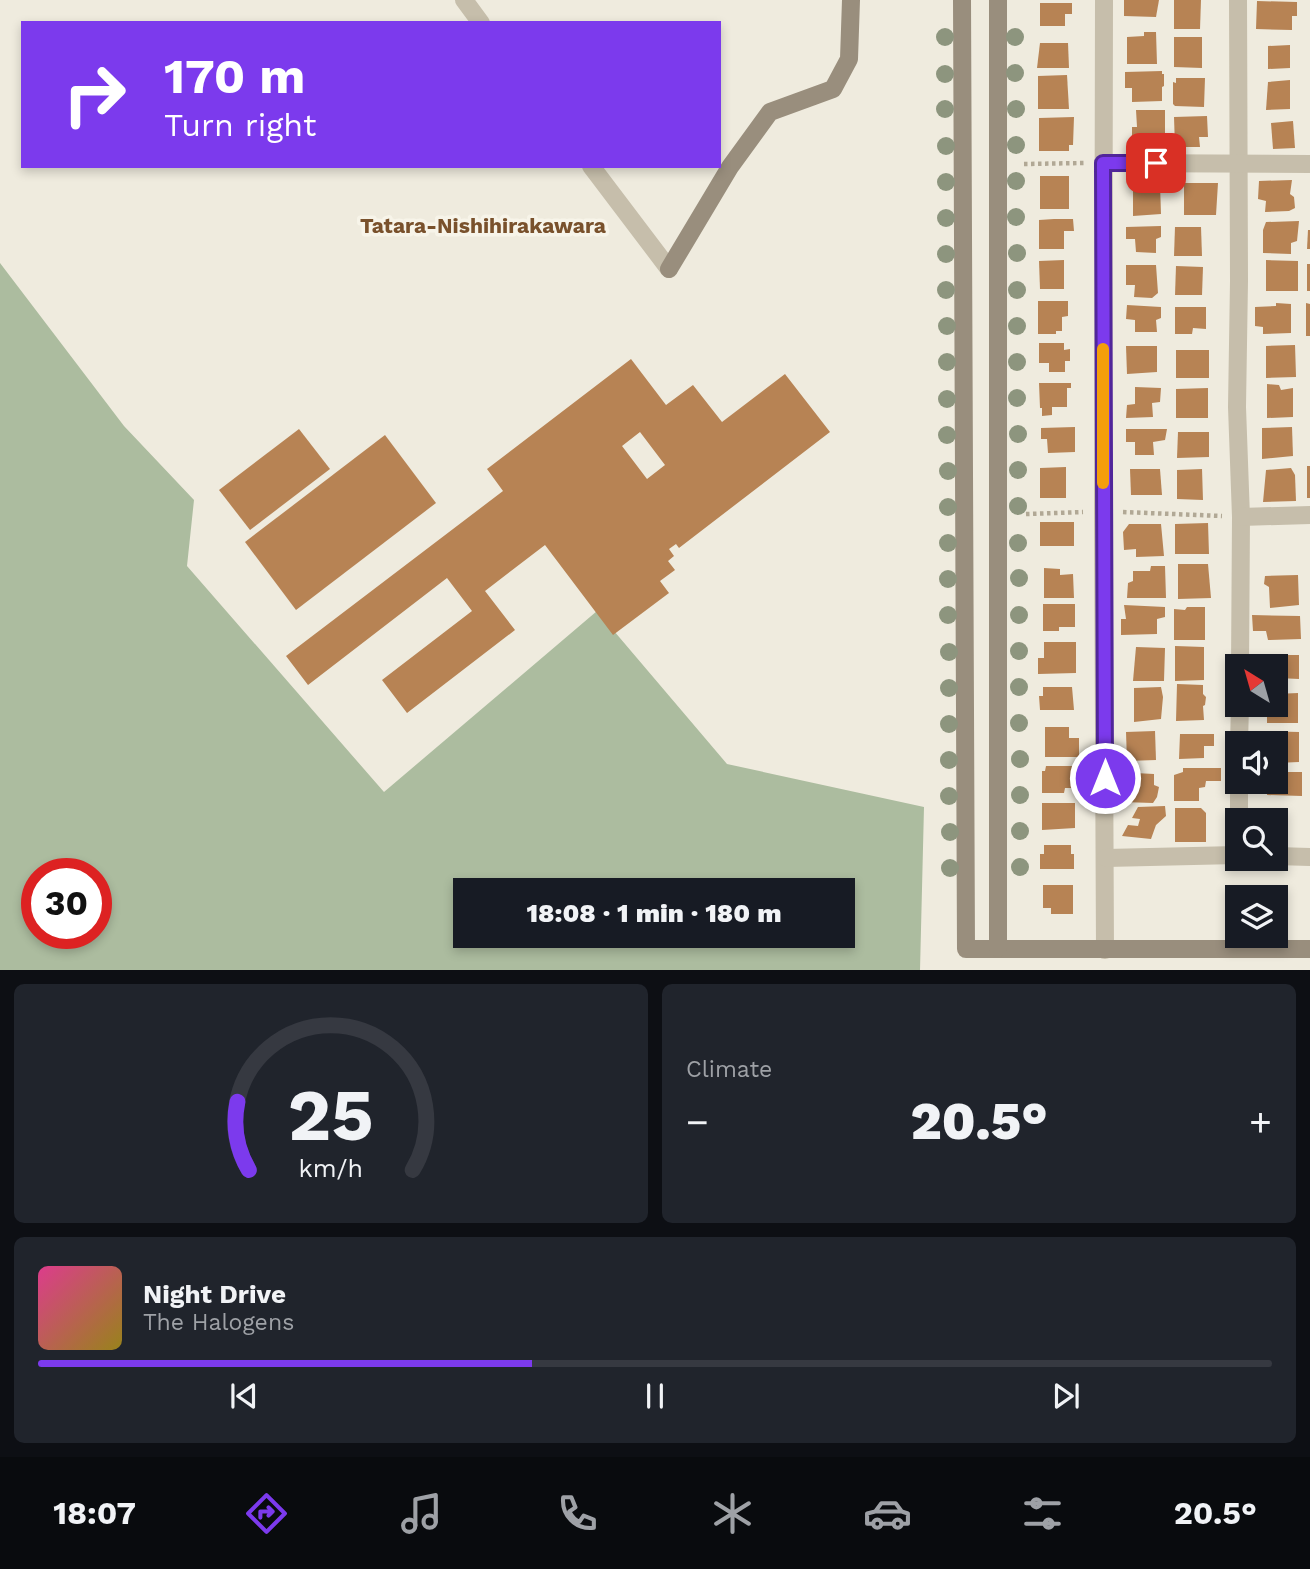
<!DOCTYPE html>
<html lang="en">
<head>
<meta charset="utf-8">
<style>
	:root { --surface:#171b24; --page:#20242c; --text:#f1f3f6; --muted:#9ea1a6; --line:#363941; --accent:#7c3aed }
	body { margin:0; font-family:"Work Sans",sans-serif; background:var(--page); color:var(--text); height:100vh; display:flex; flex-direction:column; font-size:26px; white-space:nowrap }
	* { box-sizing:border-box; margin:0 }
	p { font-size:23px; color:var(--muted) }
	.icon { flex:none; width:38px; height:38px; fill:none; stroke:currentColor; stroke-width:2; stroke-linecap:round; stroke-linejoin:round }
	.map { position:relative; height:970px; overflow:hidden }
	.drawer { display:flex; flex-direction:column; gap:14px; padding:14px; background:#0d0f14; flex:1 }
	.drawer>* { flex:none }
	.hud { position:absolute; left:21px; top:21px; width:700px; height:147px; border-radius:0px; box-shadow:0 4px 10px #0003; background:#7c3aed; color:#fff; overflow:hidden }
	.needle { width:46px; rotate:323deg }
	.fabs { position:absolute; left:1225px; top:654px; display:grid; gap:14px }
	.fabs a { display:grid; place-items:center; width:63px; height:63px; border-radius:0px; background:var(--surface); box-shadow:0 4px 10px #0003; font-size:35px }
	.speed { position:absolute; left:21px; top:858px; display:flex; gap:14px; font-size:35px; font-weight:700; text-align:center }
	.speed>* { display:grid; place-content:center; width:91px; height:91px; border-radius:50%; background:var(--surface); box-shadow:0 4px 10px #0003; line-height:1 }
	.speed .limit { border:10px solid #d22; background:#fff; color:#111 }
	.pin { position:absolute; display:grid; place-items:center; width:60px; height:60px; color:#fff; margin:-30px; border-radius:14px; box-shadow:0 4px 10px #0006 }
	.me { position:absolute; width:77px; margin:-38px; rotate:0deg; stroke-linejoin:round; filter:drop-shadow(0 0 5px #0008) }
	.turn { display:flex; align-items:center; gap:24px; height:147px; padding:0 28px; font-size:32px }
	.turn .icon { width:91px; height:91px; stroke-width:2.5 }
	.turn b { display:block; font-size:49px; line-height:60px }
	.big { font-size:52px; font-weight:800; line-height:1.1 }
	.drawer .widget { flex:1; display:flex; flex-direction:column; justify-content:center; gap:10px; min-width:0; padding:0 24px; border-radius:10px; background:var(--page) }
	.drawer .dial { align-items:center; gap:0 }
	.dial svg { height:182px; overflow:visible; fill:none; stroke:var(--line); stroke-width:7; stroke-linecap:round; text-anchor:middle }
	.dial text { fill:var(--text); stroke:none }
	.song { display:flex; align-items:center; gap:21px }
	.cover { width:84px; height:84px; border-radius:10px; background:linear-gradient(135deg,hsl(330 70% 55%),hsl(50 70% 35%)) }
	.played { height:7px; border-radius:4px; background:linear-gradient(90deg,var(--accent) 40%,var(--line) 40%) }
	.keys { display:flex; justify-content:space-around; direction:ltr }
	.heat { display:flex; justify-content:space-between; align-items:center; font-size:38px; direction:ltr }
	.drawer .tiles { flex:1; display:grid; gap:14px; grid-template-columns:1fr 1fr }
	.widget:last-child { grid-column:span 2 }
	.trip { position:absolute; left:453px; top:878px; width:402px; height:70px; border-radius:0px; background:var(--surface); box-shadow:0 4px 10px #0003; font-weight:800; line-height:70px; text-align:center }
	.tabs { display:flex; height:112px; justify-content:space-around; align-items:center; background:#090b0e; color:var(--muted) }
	.tabs .icon { width:49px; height:49px }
	.tabs .current { color:var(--accent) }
	.tabs b { font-size:32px; color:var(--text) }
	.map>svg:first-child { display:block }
</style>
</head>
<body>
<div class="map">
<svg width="1310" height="971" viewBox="0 0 1310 971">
	<rect width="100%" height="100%" fill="#efebde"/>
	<!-- green -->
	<path fill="#acbc9f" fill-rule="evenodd" d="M0,263L124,426L194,500L187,566L384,792L597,611L727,764L924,807L920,970H0ZM37,873H96V933H37ZM466,891H844V936H466Z"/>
	<!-- building -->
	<g fill="#b78354" fill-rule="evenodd">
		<polygon points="1124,0 1159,0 1156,17 1124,16"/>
		<polygon points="1174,0 1201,0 1200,29 1174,29"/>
		<polygon points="1257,1 1297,2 1297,16 1292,16 1292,30 1256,29"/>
		<polygon points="1040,3 1072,3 1072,14 1065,14 1065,26 1040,26"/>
		<polygon points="1144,32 1156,32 1157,64 1127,64 1127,37 1144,36"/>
		<polygon points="1174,37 1202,37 1202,68 1174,67"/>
		<polygon points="1040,43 1068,43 1069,68 1037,68"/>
		<polygon points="1290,45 1290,68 1268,69 1268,46"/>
		<polygon points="1162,71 1162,74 1164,74 1164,86 1162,87 1162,101 1132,102 1132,88 1125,88 1125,72"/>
		<polygon points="1067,75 1069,109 1038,109 1038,76"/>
		<polygon points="1176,78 1205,78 1204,107 1175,106 1173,104 1173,82 1176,83"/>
		<polygon points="1290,80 1290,109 1266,110 1268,82"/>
		<polygon points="1136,110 1165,110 1165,142 1132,143 1132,127 1137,127"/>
		<polygon points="1207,116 1208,137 1199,137 1200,147 1175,147 1174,117"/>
		<polygon points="1074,117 1073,145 1069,145 1069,151 1039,151 1039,118"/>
		<polygon points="1293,121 1295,148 1273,149 1271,123"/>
		<rect x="1040" y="176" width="29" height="33"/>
		<polygon points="1292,180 1290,194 1294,197 1295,208 1289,211 1265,212 1266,201 1258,199 1259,181"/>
		<polygon points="1184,183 1218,183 1216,215 1184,215"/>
		<polygon points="1160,184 1161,214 1133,216 1133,186"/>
		<polygon points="1054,219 1073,219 1074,231 1064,231 1064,249 1039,249 1039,220"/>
		<polygon points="1299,221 1297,241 1291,243 1291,254 1263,253 1263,230 1266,222"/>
		<polygon points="1161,226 1161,237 1156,239 1156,253 1136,252 1135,239 1126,239 1126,227"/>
		<polygon points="1175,227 1201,227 1202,256 1174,256"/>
		<polygon points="1308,230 1310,230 1310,249 1307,249"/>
		<polygon points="1064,260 1064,289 1040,289 1039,261"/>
		<polygon points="1266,260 1298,261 1298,291 1266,291"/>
		<rect x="1307" y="264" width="3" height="27"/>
		<polygon points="1126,265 1156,265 1158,293 1152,298 1134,297 1135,285 1126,285"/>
		<polygon points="1176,266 1203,267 1202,295 1175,295"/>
		<polygon points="1038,301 1068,301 1068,316 1062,317 1062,331 1056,331 1056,334 1038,334"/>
		<polygon points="1276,303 1291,304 1291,333 1263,334 1263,327 1255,326 1255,307 1276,306"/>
		<polygon points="1306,303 1310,304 1310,336 1306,336"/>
		<polygon points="1127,305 1161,307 1161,318 1156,320 1157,332 1135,332 1135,320 1126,319"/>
		<polygon points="1175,307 1206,307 1206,329 1193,328 1192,334 1175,334"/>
		<polygon points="1039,343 1064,343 1064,350 1070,349 1070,361 1065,361 1065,372 1049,372 1049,363 1039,363"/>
		<polygon points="1295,345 1296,377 1266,378 1266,346"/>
		<polygon points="1126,346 1157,346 1157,372 1127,374"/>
		<rect x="1176" y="350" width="33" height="28"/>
		<path d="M631,359L666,405L693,385L722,422L785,374L830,432L679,548L676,544L669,549L674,556L668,561L675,570L660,581L669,593L613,635L545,545L485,591L515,630L407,713L382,680L472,611L447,578L308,685L286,656L503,491L487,469ZM640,432L665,465L647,479L622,446Z"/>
		<polygon points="1039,383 1071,383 1071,388 1067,388 1067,407 1052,407 1052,415 1042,416 1042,408 1040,408"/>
		<polygon points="1267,384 1279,385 1281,390 1293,388 1293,417 1267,418"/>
		<polygon points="1135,387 1161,388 1160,402 1152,403 1153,417 1126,418 1127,405 1135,404"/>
		<polygon points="1208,388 1208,418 1176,418 1176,389"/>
		<polygon points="1075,427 1075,452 1048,453 1047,439 1041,439 1041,428"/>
		<polygon points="1292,427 1293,456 1262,459 1262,428"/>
		<polygon points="299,429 330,469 250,530 219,490"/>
		<polygon points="1126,429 1167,429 1165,440 1153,442 1154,455 1135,455 1135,442 1126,442"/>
		<polygon points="1178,432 1209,432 1209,457 1177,458"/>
		<polygon points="385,435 436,503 296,610 245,542"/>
		<rect x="1307" y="466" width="3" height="32"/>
		<polygon points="1066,467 1066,498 1040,498 1040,468"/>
		<polygon points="1291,468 1295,475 1296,501 1263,502 1266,470"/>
		<polygon points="1130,469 1160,469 1162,495 1131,495"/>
		<polygon points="1202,469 1203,500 1177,499 1177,470"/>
		<rect x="1040" y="522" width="34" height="24"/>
		<polygon points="1208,523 1209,554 1175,554 1175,524"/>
		<polygon points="1129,524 1161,524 1164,556 1136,557 1136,549 1124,550 1123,532"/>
		<polygon points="1178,564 1208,564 1211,598 1178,599"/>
		<polygon points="1151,566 1165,566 1166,598 1127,598 1128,583 1133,581 1133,571 1150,571"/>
		<polygon points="1044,568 1060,569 1060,575 1073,574 1074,598 1044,598"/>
		<polygon points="1298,575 1299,605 1270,608 1269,587 1264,584 1265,576"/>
		<polygon points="1043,604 1075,604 1075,627 1059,627 1059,631 1043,631"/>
		<polygon points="1124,605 1165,607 1165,617 1157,619 1157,634 1121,635 1121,619 1126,619"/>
		<polygon points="1187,607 1205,607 1205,640 1174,640 1174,609 1185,610"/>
		<polygon points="1252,615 1300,616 1301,639 1268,640 1266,631 1253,631"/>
		<polygon points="1044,642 1076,642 1076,673 1038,674 1038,658 1044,658"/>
		<polygon points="1175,646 1204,647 1204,680 1175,681"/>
		<polygon points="1136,647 1165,648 1164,681 1133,681"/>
		<polygon points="1254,655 1299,655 1299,679 1278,678 1276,681 1276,667 1254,667"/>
		<polygon points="1177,684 1203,685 1203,694 1206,697 1205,705 1203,706 1204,720 1176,721"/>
		<polygon points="1043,687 1072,687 1074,710 1040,710 1039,696 1043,696"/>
		<polygon points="1161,687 1163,697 1161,719 1134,722 1134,688"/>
		<polygon points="1298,693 1298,723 1267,723 1267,708 1255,709 1255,705 1276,705 1276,694"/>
		<polygon points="1045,727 1069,727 1069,738 1079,738 1079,757 1045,757"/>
		<polygon points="1155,731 1156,760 1127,761 1126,732"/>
		<polygon points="1264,731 1299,732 1299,762 1276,763 1276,744 1264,743"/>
		<polygon points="1180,734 1214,734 1214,746 1204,746 1204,758 1179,759"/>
		<polygon points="1046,766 1073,766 1073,773 1077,773 1077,788 1065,788 1064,793 1042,793 1042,771 1045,771"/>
		<polygon points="1183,768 1221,768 1221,781 1206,781 1205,787 1199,788 1199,801 1174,801 1174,775 1183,772"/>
		<polygon points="1276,772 1302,772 1302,796 1267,795 1268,782 1276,782"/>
		<polygon points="1135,773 1154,774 1154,785 1159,787 1157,797 1153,803 1122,802 1124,779"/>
		<polygon points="1042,803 1075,803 1075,828 1042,830"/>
		<polygon points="1165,806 1166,816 1156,825 1151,839 1122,836 1128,825 1138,826 1140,819 1132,818 1138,807"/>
		<polygon points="1175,808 1201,808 1206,813 1206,842 1175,842"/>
		<polygon points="1044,845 1071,845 1071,854 1074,854 1074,869 1040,869 1040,854 1044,854"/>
		<polygon points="1043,885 1073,885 1073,914 1051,914 1051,908 1043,908"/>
	</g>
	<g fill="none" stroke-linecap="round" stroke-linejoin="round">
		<!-- path -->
		<g stroke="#b1a895" stroke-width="4.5" stroke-dasharray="3.5 3.5" stroke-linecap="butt">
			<polyline points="1024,164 1084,163"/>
			<polyline points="1123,512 1222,516"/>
			<polyline points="1026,514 1083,512"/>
		</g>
		<!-- street -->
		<g stroke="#c6beab" stroke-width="18">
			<polyline points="464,0 481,23"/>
			<polyline points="1104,0 1103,511 1105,950"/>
			<polyline points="1238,0 1239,281 1237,407 1241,517 1240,667"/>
			<polyline points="1103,163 1310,164"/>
			<polyline points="591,166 669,269"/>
			<polyline points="1241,517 1310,515"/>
			<polyline points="1239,744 1240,705"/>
			<polyline points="1239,821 1239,782"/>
			<polyline points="1276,856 1310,857"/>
			<polyline points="1106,858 1237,855"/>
		</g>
		<!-- secondary -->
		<g stroke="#998e7d" stroke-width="18">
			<polyline points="962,0 966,949 1310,949"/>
			<polyline points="669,269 730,167 770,112 833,89 849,59 851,0"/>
			<polyline points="998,948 998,0"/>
		</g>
	</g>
	<!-- trees -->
	<g fill="#8d957e">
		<circle cx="945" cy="37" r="9"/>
		<circle cx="1015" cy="37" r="9"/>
		<circle cx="1015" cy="73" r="9"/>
		<circle cx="945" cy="74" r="9"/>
		<circle cx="945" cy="109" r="9"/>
		<circle cx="1016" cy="109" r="9"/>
		<circle cx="1016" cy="145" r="9"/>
		<circle cx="946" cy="146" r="9"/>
		<circle cx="1016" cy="181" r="9"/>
		<circle cx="946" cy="182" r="9"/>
		<circle cx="1016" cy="217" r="9"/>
		<circle cx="946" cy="218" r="9"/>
		<circle cx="1017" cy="253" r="9"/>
		<circle cx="946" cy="254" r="9"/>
		<circle cx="946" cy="290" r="9"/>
		<circle cx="1017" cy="290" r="9"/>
		<circle cx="947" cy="326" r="9"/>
		<circle cx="1017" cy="326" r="9"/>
		<circle cx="947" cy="362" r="9"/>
		<circle cx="1017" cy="362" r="9"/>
		<circle cx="1017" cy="398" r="9"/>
		<circle cx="947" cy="399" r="9"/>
		<circle cx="1018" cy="434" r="9"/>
		<circle cx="947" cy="435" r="9"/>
		<circle cx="1018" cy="470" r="9"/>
		<circle cx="948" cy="471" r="9"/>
		<circle cx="1018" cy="506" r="9"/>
		<circle cx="948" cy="507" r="9"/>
		<circle cx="948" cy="543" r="9"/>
		<circle cx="1018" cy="543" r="9"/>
		<circle cx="1019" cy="578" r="9"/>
		<circle cx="948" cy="579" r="9"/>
		<circle cx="948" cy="615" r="9"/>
		<circle cx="1019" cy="615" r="9"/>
		<circle cx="1019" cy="651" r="9"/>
		<circle cx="949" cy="652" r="9"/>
		<circle cx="1019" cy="687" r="9"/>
		<circle cx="949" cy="688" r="9"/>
		<circle cx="1019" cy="723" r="9"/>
		<circle cx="949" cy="724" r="9"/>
		<circle cx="1020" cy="759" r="9"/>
		<circle cx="949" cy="760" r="9"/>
		<circle cx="1020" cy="795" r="9"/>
		<circle cx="949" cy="796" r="9"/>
		<circle cx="1020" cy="831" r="9"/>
		<circle cx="950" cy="832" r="9"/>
		<circle cx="1020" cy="867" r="9"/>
		<circle cx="950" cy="868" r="9"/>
	</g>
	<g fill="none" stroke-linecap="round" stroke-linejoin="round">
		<defs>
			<polyline id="route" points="1105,778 1103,163 1156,163"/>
		</defs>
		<!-- route casing -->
		<use href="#route" stroke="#51269a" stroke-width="18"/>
		<!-- route -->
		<use href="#route" stroke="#7c3aed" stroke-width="12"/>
		<!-- slow -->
		<polyline stroke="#f59e0b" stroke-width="12" points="1103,349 1103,483"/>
	</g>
	<g text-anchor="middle" stroke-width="7" stroke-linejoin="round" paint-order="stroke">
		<!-- neighbourhood labels -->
		<g font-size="21" font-weight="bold" fill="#79512c" stroke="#f7f4e9">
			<text x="483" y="233">Tatara-Nishihirakawara</text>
		</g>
	</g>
</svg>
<div class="fabs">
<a><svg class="needle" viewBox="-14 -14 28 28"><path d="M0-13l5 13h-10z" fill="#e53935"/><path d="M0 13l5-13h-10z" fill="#9ea1a6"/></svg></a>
<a><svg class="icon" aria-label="sound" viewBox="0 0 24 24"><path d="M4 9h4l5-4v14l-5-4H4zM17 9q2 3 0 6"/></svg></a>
<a><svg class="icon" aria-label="search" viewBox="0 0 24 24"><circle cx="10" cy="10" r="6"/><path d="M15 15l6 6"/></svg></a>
<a><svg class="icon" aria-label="layers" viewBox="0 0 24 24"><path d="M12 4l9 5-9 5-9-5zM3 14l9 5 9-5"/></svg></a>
</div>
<div class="speed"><div class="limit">30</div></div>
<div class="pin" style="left:1156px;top:163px;background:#d93025"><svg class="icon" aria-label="arrive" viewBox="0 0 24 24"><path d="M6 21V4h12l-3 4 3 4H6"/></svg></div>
<svg class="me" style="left:1105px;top:778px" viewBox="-20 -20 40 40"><circle r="17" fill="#7c3aed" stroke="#fff" stroke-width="3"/><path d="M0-11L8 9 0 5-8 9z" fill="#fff"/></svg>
<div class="trip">18:08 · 1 min · 180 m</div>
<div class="hud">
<div class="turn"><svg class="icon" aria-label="right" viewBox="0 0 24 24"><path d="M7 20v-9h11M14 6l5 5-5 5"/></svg><div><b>170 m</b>Turn right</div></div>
</div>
</div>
<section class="drawer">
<div class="tiles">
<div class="widget dial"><svg viewBox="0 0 100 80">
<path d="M14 69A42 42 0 1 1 86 69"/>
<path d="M14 69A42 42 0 0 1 9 39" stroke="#7c3aed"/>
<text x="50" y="56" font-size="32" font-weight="700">25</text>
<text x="50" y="72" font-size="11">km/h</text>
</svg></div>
<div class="widget"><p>Climate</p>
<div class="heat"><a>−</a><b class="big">20.5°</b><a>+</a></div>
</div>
<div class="widget">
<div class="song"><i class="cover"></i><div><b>Night Drive</b><p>The Halogens</p></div></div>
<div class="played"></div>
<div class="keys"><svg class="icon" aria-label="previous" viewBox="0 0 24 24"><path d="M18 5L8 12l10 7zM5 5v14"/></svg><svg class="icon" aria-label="pause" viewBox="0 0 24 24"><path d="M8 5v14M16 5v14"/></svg><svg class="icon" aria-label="next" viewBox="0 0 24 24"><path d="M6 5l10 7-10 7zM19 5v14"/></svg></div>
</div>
</div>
</section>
<nav class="tabs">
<b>18:07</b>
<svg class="icon current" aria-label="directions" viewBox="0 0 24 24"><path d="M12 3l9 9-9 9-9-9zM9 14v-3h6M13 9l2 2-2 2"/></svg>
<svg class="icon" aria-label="music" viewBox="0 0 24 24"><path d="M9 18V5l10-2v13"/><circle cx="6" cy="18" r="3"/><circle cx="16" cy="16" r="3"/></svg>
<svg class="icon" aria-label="phone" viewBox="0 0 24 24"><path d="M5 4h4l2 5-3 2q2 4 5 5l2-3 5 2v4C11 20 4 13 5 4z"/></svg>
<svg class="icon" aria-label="climate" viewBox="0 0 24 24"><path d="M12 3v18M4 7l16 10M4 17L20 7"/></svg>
<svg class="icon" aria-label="car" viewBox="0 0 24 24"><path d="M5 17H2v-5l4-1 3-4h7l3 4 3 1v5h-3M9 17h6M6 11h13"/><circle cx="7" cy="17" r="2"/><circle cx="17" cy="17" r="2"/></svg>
<svg class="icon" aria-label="filters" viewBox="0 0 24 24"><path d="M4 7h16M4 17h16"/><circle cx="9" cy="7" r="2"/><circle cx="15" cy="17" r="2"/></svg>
<b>20.5°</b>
</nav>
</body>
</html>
